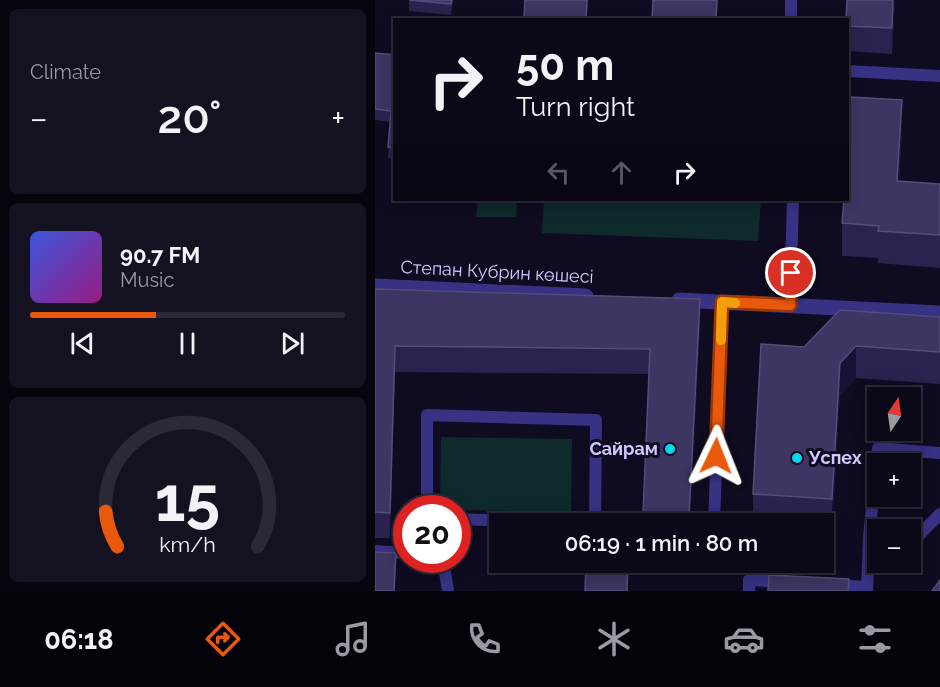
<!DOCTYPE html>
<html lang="en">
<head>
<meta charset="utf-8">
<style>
	:root { --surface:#0b0818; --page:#141121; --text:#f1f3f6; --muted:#9a9aa2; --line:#2b2937; --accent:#ea580c }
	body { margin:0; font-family:Raleway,sans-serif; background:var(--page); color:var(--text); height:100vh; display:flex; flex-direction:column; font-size:22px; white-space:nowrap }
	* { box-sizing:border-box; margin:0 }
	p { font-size:20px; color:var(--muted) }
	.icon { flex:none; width:33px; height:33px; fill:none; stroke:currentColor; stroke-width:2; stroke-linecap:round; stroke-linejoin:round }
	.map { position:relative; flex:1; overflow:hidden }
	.sheet { display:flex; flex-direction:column; gap:9px; padding:9px; background:#06040d; width:375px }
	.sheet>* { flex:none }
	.guide { position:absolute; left:18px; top:18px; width:456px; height:183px; border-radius:0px; box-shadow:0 3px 15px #0003,0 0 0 2px var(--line); background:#0b0818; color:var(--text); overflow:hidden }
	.needle { width:39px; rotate:13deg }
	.controls { position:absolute; left:492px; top:387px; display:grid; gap:12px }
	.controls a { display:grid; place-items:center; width:54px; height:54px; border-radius:0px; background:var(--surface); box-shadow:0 3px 15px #0003,0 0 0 2px var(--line); font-size:30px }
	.speed { position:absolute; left:18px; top:495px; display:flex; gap:12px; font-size:30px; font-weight:700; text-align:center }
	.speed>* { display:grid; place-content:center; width:78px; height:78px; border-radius:50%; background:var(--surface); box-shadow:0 3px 15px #0003,0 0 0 2px var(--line); line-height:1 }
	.speed .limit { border:9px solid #d22; background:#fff; color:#111 }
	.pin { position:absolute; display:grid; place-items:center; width:51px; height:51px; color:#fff; margin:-26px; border:3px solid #fff; border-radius:50%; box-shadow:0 2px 6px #0007 }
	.me { position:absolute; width:66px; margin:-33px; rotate:2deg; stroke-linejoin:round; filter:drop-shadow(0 0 4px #0008) }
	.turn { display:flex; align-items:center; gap:21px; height:126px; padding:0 24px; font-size:27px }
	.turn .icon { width:78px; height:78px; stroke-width:2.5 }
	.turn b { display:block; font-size:42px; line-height:51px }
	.lanes { display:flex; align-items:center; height:57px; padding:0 24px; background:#0003; justify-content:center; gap:30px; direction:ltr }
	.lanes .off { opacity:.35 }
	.big { font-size:45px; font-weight:600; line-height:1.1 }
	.sheet .widget { flex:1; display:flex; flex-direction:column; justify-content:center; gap:9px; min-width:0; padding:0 21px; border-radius:9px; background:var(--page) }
	.sheet .dial { align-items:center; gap:0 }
	.dial svg { height:156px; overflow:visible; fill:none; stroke:var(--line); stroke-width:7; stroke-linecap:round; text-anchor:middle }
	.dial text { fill:var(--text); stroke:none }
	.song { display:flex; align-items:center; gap:18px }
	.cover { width:72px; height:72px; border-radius:9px; background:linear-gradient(135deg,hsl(230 70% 55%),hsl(310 70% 35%)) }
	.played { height:6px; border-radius:3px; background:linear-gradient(90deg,var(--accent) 40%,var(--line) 40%) }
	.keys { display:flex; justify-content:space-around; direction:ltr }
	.heat { display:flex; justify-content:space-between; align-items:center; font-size:33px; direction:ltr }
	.trip { position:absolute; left:114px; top:513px; width:345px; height:60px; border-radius:0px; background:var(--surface); box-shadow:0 3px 15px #0003,0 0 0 2px var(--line); font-weight:600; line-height:60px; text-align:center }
	.tabs { display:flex; height:96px; justify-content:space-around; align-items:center; background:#04030a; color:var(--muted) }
	.tabs .icon { width:42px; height:42px }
	.tabs .active { color:var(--accent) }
	.tabs b { font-size:27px; color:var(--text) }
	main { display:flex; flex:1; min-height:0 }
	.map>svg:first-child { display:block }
</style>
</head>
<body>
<main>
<section class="sheet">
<div class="widget"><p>Climate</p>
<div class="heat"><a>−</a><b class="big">20°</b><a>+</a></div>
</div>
<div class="widget">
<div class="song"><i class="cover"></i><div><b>90.7 FM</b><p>Music</p></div></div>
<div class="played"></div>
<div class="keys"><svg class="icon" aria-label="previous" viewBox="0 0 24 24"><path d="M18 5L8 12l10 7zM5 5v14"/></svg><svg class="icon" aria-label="pause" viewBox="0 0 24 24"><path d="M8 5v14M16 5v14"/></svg><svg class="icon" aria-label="next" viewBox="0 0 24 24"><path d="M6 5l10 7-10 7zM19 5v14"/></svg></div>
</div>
<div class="widget dial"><svg viewBox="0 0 100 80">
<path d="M14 69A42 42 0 1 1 86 69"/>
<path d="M14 69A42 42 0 0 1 8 51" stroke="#ea580c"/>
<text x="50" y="56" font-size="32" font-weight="700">15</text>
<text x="50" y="72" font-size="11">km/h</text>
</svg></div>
</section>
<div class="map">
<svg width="565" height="591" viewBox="0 0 565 591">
	<rect width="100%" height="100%" fill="#0f0b20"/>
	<!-- green -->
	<g fill="#0e2a2a">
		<polygon points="103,200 142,200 141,217 101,217"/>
		<polygon points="169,200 386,200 383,241 167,233"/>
		<polygon points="66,437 197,439 196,512 83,510 82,508 65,508"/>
	</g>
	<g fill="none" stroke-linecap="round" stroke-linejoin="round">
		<!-- lane -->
		<g stroke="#373283" stroke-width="12">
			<polyline points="416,20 416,0"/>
			<polyline points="472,71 565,76"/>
			<polyline points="415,305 418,200"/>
			<polyline points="52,508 52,415 221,420 220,524"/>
			<polyline points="82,519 218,524"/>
			<polyline points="339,524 347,302"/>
			<polyline points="536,539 540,539 565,514"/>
			<polyline points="0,551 32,553"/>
			<polyline points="68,560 73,591"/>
			<polyline points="458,585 492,587"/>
			<polyline points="374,591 374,580 410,582"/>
			<polyline points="492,591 494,537 503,448 565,453"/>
		</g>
		<!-- street -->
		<g stroke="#373283" stroke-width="15">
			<polyline points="0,286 211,296"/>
			<polyline points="304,300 565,313"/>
		</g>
	</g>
	<!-- wall -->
	<g fill="#2b234f">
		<polygon points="34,0 78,0 76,15 34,11"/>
		<polygon points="150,0 213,0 212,20 149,20"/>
		<polygon points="472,0 520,0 517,54 472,51"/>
		<polygon points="0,53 20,55 20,159 13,158 15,122 0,120"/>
		<polygon points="527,132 524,181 565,184 565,268 503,263 503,258 467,256 467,223"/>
		<polygon points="0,289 325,325 315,524 268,524 274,374 20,372 15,538 0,538"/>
		<polygon points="565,317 565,384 481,378 465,395 457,531 448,530 448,524 378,524 378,494 429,347"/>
	</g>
	<!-- shaded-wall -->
	<g fill="#191234">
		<polygon points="518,0 520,0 517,54 517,28"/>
		<polygon points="527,100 527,132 522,213 522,181"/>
		<polygon points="325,299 325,325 315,524 314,524"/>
		<polygon points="20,346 20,372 15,538 15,513"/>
		<polygon points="481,346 481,378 465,395 457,531 457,499 465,363"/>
		<polygon points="21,553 20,591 19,591"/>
	</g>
	<!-- building -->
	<g fill="#3d3562" stroke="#544c7b" stroke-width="1.5">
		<polygon points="34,0 77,0 76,4"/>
		<polygon points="150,0 212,0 211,20 186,20 149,17"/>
		<polygon points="278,0 342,0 341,20 277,20"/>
		<polygon points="472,0 518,0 517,28 472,26 472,20 471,20"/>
		<polygon points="0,53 20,55 20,148 13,147 16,111 0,109"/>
		<polygon points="476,97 527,100 522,181 565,184 565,235 503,231 504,226 467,223 469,200 472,200 472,146"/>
		<polygon points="0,289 325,299 314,515 268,513 275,349 20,346 15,513 0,512"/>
		<polygon points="465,310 565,317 565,352 481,346 465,363 457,499 378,494 386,344 429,347"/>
		<polygon points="0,552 21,553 19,591 0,591"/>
		<polygon points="211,562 253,562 252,591 210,591"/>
		<polygon points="394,575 474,579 473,591 393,591"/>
		<polygon points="565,580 565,591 557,591"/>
	</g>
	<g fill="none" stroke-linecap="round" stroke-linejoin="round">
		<defs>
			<polyline id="route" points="341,456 347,302 415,305 416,273"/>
		</defs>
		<!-- route casing -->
		<use href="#route" stroke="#983908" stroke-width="15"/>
		<!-- route -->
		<use href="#route" stroke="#ea580c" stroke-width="10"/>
		<!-- slow -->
		<polyline stroke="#f59e0b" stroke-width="10" points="346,340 347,302 360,303"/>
	</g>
	<!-- markers -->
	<g fill="#00d8f5" stroke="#0f0b20" stroke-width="2">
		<circle cx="295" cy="449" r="6"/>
		<circle cx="422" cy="458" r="6"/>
	</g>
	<g text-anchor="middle" stroke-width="6" stroke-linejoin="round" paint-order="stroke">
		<!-- street labels -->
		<g font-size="18" fill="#d1caff" stroke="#0f0b20">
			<text transform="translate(122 272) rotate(3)" y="6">Степан Кубрин көшесі</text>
		</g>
		<!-- poi labels -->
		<g font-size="18" font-weight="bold" fill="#d1caff" stroke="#0f0b20" text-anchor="end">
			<text x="283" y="455">Сайрам</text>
			<text x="434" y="464" text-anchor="start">Успех</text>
		</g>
	</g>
</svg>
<div class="controls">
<a><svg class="needle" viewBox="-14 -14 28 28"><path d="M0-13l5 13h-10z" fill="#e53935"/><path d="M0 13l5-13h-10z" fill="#9a9aa2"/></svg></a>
<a>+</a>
<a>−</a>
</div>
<div class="speed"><div class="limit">20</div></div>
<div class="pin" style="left:416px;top:273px;background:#d93025"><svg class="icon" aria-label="arrive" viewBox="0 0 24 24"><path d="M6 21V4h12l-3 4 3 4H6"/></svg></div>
<svg class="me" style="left:341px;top:456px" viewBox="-20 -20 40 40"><path d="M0-17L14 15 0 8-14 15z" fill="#ea580c" stroke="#fff" stroke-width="4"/></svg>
<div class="trip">06:19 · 1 min · 80 m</div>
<div class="guide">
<div class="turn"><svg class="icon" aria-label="right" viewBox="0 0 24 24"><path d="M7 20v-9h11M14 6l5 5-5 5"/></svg><div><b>50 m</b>Turn right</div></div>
<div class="lanes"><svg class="icon off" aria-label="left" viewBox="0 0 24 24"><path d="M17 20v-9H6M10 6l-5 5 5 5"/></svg><svg class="icon off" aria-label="ahead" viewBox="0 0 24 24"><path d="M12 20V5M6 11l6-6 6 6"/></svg><svg class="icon" aria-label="right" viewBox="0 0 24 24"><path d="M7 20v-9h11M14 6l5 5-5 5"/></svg></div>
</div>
</div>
</main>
<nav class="tabs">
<b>06:18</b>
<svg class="icon active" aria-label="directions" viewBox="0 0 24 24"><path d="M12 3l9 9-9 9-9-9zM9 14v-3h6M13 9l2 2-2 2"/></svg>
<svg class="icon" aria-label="music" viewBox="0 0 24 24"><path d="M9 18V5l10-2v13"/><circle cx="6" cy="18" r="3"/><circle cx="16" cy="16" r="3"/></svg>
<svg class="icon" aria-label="phone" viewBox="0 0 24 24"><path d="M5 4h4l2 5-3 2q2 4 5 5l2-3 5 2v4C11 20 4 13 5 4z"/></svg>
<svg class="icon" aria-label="climate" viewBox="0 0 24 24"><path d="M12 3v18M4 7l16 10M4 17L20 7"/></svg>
<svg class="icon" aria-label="car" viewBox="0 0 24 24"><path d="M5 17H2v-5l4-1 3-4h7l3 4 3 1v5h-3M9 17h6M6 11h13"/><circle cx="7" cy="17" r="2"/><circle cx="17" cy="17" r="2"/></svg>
<svg class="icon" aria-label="filters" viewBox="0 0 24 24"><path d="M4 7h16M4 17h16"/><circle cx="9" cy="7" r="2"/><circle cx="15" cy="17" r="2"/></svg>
</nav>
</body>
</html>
